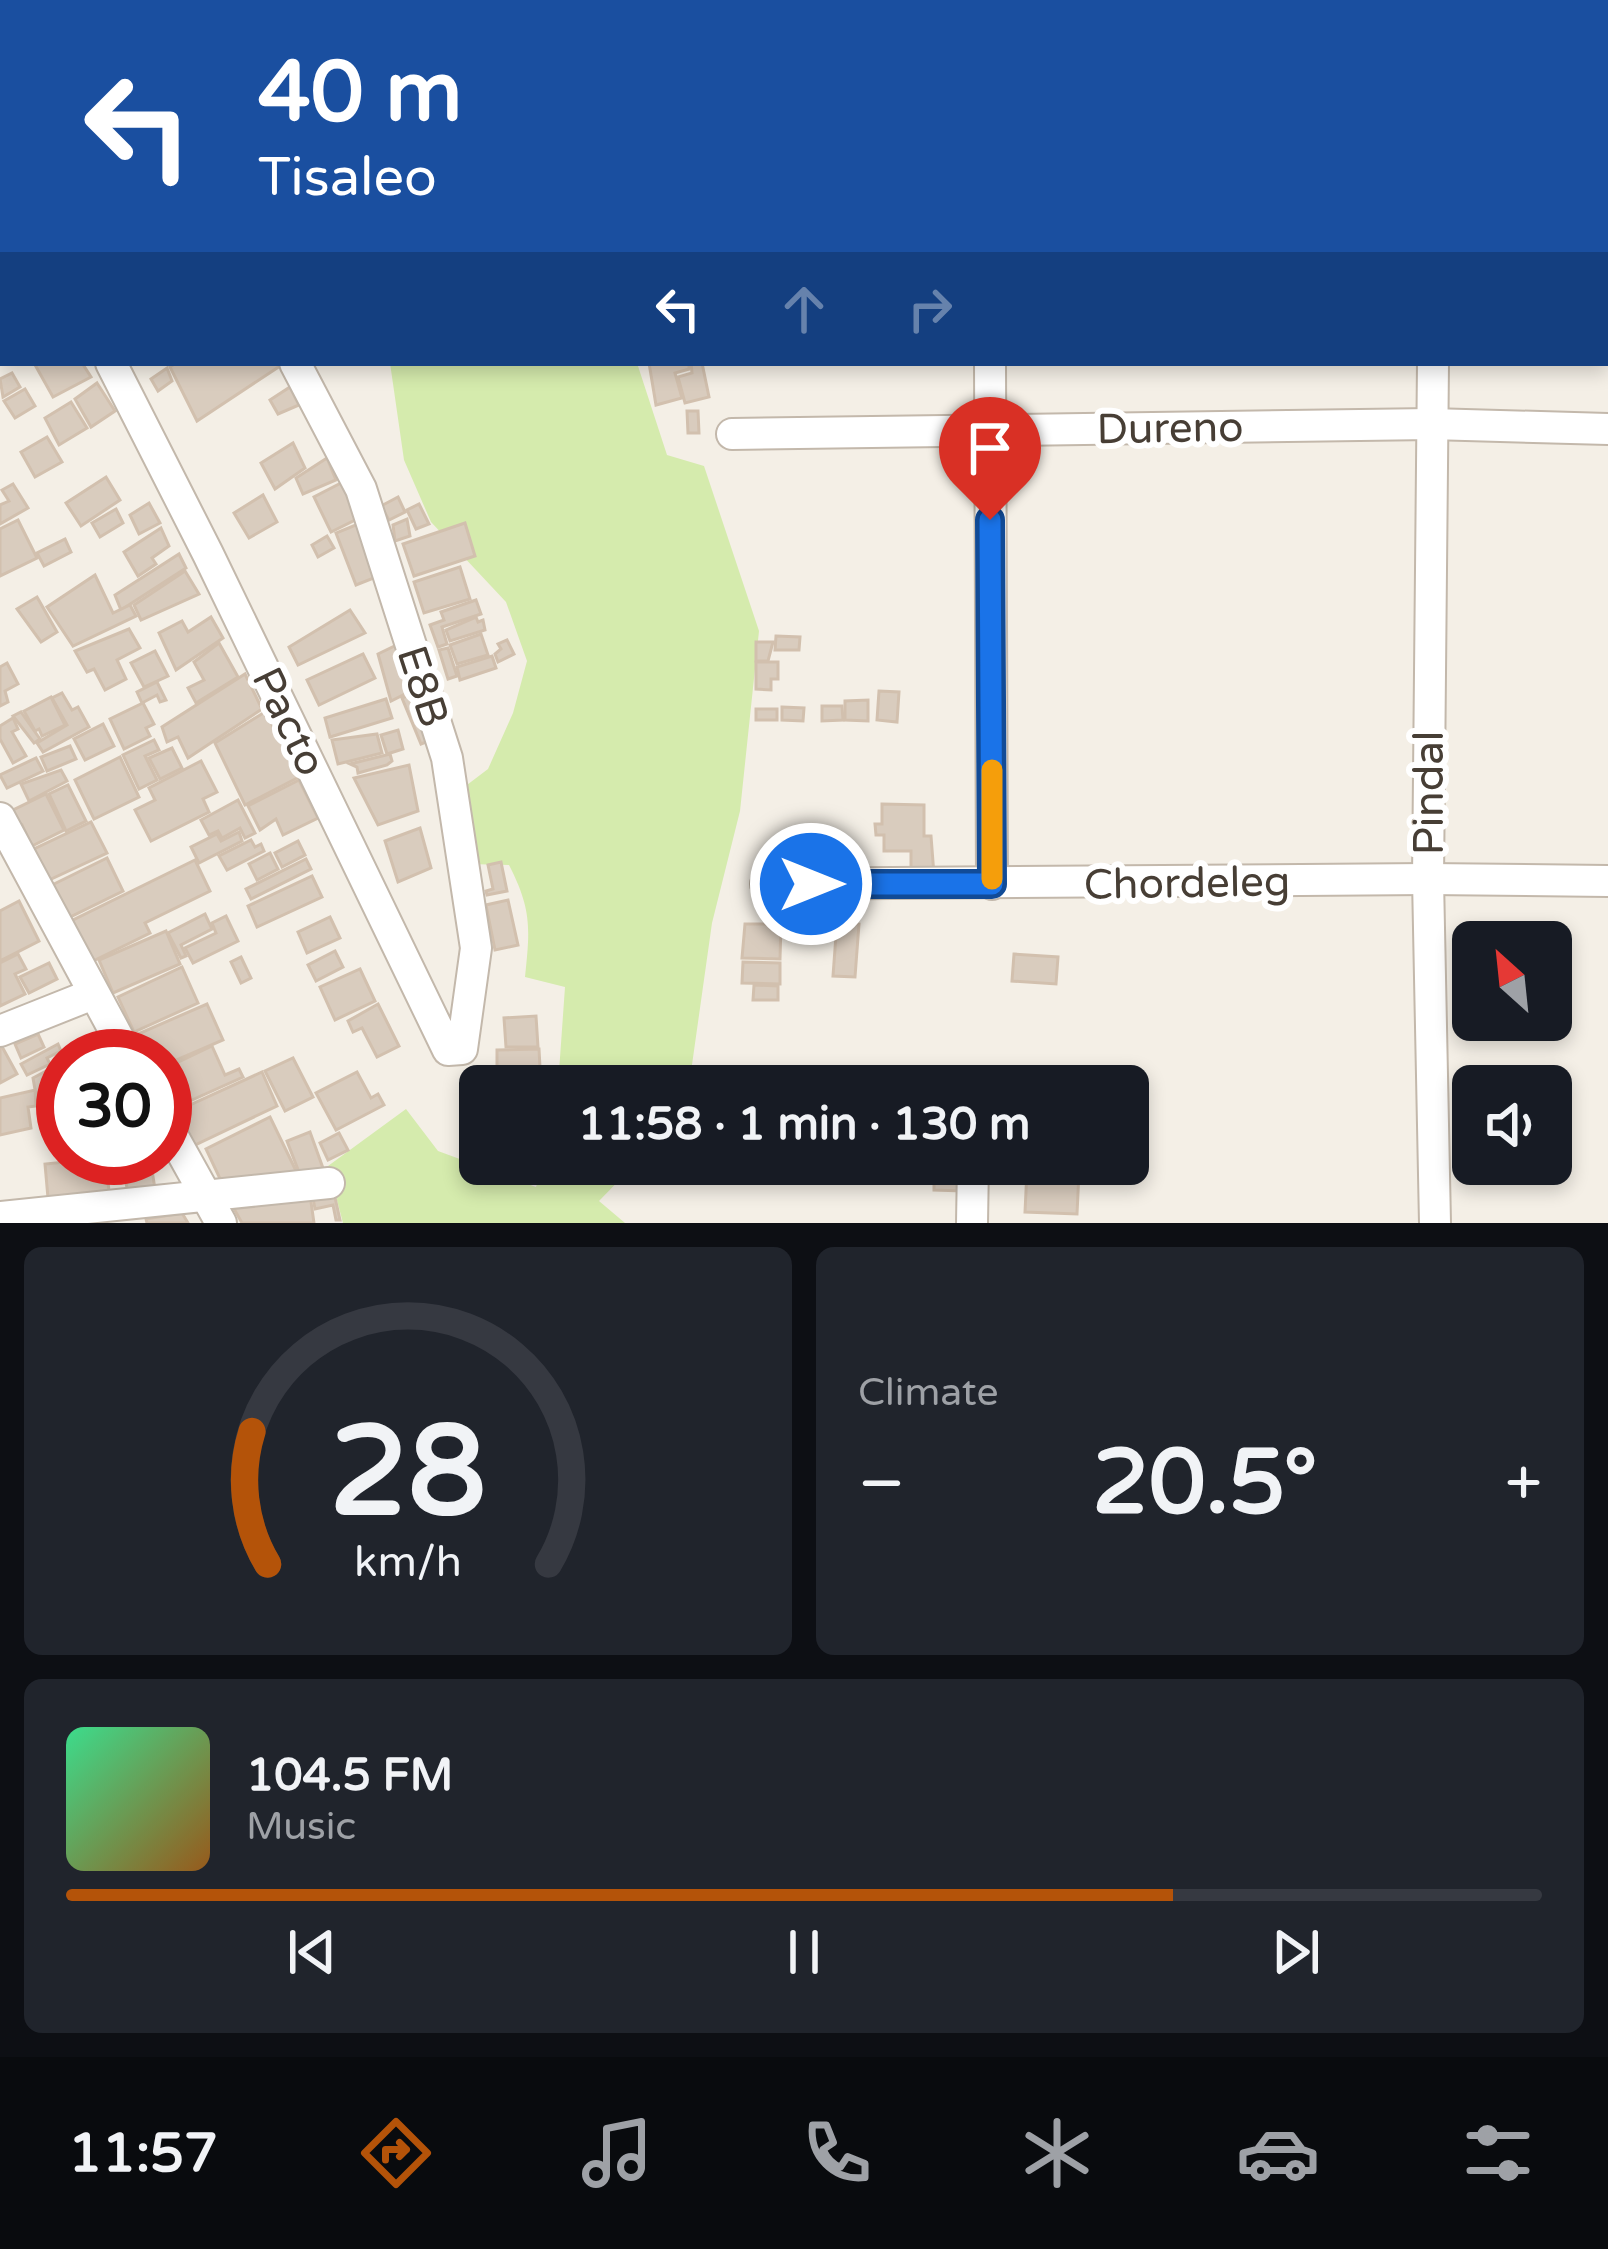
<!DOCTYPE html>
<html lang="en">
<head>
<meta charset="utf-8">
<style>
	:root { --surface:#171b24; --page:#20242c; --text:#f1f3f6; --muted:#9ea1a6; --line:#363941; --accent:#b45309 }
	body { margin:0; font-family:"Varela Round",sans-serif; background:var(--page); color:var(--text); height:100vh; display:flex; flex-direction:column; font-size:45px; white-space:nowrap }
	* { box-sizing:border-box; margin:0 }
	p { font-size:39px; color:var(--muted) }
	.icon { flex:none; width:66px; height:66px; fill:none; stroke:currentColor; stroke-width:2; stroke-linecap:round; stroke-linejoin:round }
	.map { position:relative; height:1223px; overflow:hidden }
	.panel { display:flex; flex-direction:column; gap:24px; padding:24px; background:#0d0f14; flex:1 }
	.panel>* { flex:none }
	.banner { position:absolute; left:0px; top:0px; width:1608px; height:366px; box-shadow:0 6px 18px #0003; background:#1a4fa0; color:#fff; overflow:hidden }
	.needle { width:78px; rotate:333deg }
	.fabs { position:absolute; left:1452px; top:921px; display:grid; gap:24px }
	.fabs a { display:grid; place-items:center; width:120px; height:120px; border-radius:18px; background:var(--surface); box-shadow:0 6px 18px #0003; font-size:60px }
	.speed { position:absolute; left:36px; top:1029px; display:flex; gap:24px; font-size:60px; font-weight:700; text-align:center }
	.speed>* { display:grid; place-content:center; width:156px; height:156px; border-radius:50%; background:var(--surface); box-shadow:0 6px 18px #0003; line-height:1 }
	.speed .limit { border:18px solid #d22; background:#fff; color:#111 }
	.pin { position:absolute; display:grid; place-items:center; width:102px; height:102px; color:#fff; margin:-123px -51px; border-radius:50% 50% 50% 0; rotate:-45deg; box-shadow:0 0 12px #0007 }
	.pin .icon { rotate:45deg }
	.me { position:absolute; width:132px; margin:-66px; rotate:90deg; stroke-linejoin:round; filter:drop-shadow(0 0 9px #0008) }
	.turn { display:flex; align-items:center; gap:42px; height:252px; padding:0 60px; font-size:54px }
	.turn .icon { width:156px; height:156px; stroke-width:2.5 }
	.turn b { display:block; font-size:84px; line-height:102px }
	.lanes { display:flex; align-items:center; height:114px; padding:0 60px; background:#0003; justify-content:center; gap:60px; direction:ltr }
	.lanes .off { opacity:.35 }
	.big { font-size:90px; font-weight:800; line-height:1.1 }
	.panel .card { flex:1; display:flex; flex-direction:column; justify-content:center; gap:18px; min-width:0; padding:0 42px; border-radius:18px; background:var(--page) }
	.panel .dial { align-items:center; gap:0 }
	.dial svg { height:312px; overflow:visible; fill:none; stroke:var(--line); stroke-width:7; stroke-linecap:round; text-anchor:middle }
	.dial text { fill:var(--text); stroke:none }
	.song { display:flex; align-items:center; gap:36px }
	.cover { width:144px; height:144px; border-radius:18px; background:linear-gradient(135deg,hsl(150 70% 55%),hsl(30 70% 35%)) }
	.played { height:12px; border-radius:6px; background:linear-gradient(90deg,var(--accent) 75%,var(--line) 75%) }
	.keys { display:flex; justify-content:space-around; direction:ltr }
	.heat { display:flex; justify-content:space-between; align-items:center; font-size:66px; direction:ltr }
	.panel .tiles { flex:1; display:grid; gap:24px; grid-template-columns:1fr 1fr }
	.card:last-child { grid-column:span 2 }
	.trip { position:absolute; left:459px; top:1065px; width:690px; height:120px; border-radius:18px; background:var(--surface); box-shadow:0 6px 18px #0003; font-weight:800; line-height:120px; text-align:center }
	.dock { display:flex; height:192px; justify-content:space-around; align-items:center; background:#090b0e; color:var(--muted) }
	.dock .icon { width:84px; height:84px }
	.dock .on { color:var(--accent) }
	.dock b { font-size:54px; color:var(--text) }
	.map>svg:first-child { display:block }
</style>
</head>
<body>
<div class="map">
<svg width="1608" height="1223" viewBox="0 0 1608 1223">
	<rect width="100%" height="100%" fill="#f4efe6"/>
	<!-- green -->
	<g fill="#d5ebad">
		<polygon points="0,0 340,0 348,3 3,3 3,108"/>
		<path d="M390,363H637L667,455L704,466L759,631L740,811L712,923L689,1086H558L565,987L525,977C530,929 532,910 509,865L468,864L459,791L488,769L513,713L527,661L506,602L431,522L404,460Z"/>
		<polygon points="406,1109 438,1151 536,1187 544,1164 635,1164 599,1201 625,1223 343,1223 328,1166"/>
	</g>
	<!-- building -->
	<g fill="#d9ccbe" stroke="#d2c0ae" stroke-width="3">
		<polygon points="572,0 668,0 571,3"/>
		<polygon points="34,363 82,363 91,377 53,397"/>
		<polygon points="176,363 278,363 280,366 197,421 170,367"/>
		<polygon points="649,363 689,363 689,369 675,373 682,398 656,405"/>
		<polygon points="691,363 702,363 709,397 685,403 678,377 692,373"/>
		<polygon points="167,368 172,381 158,391 151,379"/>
		<polygon points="12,373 20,387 3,397 0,379"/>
		<polygon points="97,383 115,411 91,427 75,399"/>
		<polygon points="290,387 299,405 278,414 270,400"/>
		<polygon points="25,389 35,406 15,418 4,401"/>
		<polygon points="71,402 87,428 59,445 45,418"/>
		<polygon points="687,411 698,411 699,433 688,433"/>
		<polygon points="47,437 62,462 35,477 21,452"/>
		<polygon points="293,443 305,468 275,489 261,463"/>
		<polygon points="327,458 336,480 303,494 296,478"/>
		<polygon points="106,477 120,500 81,526 66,503"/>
		<polygon points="341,483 359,518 331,532 314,497"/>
		<polygon points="13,484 28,508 0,524 0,505 9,501 2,490"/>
		<polygon points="263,495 277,522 249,538 234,513"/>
		<polygon points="398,497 405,512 389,520 381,506"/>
		<polygon points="149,503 160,523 139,534 130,515"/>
		<polygon points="419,504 429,524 416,529 407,510"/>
		<polygon points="116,509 123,523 100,537 92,523"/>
		<polygon points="407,519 410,536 395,541 393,525"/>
		<polygon points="18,520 37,558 0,576 0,529"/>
		<polygon points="368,520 389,572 356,585 336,533"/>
		<polygon points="465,523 475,556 414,576 403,544"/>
		<polygon points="161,528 169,546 152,558 156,564 138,576 124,552"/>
		<polygon points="327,536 334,548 318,557 312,545"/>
		<polygon points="65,539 71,552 44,566 37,553"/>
		<polygon points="179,554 186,568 121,610 115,595"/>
		<polygon points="460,567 470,599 424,613 414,582"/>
		<polygon points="185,571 199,594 141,620 134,605"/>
		<polygon points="95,575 113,613 130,605 136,616 73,646 47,607"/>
		<polygon points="37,597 57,632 41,642 17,609"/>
		<polygon points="476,600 481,614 442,627 447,644 438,647 430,625 444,620 441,612"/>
		<polygon points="350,610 365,633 298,665 289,647"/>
		<polygon points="211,617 223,638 176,670 159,633 182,621 188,632"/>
		<polygon points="476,617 478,622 483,620 485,630 450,641 446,630"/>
		<polygon points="129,629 140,648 117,660 126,679 105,690 94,669 87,672 75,651"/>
		<polygon points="481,634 488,655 457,664 450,645"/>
		<polygon points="776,636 800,637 799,650 775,650"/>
		<polygon points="507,640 514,654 498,662 495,654 501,649 498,644"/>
		<polygon points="403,642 415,689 391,701 378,654"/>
		<polygon points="756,642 773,642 768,661 756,661"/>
		<polygon points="219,643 238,677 196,703 188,688 204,680 194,662"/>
		<polygon points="448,648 457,676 448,679 439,650"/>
		<polygon points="155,651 168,676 144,687 131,663"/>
		<polygon points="363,654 375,678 319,705 307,680"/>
		<polygon points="492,656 496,668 460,680 457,667"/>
		<polygon points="756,662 778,662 778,679 771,679 771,690 756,689"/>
		<polygon points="7,663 18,684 5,691 8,702 0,706 0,667"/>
		<polygon points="245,674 262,709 188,758 178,737 167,742 162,727"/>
		<polygon points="157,682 166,700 160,702 157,695 142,703 137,692"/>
		<polygon points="426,688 444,735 421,744 402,698"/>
		<polygon points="879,691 899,692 897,722 877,720"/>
		<polygon points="62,693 72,710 78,707 89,727 43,752 37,743 67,725 52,698"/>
		<polygon points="51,697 65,725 42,736 39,729 35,731 24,711"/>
		<polygon points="386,699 392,718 330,737 325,718"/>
		<polygon points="868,700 868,721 845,720 845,701"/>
		<polygon points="143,703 154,724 146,728 150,736 124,749 110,719"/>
		<polygon points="822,706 842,706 843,720 822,721"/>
		<polygon points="782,707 804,708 803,721 782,720"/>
		<rect x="756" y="709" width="21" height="11"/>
		<polygon points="21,712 40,739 34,743 13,716"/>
		<polygon points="265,712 301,776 245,805 215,743"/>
		<polygon points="13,718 18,729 12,732 26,756 13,763 0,739 0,726"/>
		<polygon points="103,724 114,746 85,760 74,739"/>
		<polygon points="398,730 403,749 387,754 381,735"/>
		<polygon points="377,734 382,753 338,764 332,740"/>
		<polygon points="154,740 159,750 145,756 157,780 139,789 123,755"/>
		<polygon points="70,746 76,759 47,771 41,757"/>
		<polygon points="172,748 182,768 160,779 149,758"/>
		<polygon points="390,754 392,761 387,765 358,773 357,767 350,764"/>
		<polygon points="120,757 139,797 94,819 75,780"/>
		<polygon points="36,758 43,771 7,788 0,775"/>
		<polygon points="201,761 217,792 203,799 209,812 151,841 135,810 155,800 149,788"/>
		<polygon points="409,765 418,811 378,825 354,778"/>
		<polygon points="61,770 67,781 29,801 21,784"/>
		<polygon points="299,780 318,818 283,835 276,819 260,830 248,806"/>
		<polygon points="68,785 86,821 66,831 49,794"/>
		<polygon points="46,794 64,830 32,846 22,825 17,827 9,812"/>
		<polygon points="238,800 255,833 245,838 240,828 222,838 218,831 209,835 201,820"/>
		<polygon points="882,804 924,805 924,836 931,836 934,875 911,875 911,851 884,851 884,835 876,835 875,824 882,824"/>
		<polygon points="91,822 107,853 49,880 34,849"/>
		<polygon points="420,828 431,868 398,882 385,841"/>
		<polygon points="239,832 242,841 199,863 191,847 217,834 221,841"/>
		<polygon points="251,840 255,847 261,844 264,851 227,870 219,856"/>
		<polygon points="298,841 305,855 282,867 275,853"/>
		<polygon points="270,853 278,869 257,880 249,864"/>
		<polygon points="107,858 123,891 70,917 48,887"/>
		<polygon points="306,859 311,869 251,899 246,889"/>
		<polygon points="195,860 210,891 145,923 150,933 87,964 67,923"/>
		<polygon points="501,862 507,891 487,895 486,891 493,889 488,865"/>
		<polygon points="312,876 322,897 257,927 248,906"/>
		<polygon points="508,900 518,945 495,950 486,905"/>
		<polygon points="19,901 39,941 0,961 0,911"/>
		<polygon points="205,914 212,929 181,945 186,956 181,958 168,933"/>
		<polygon points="226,916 238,941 193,963 185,948 216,933 212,923"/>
		<polygon points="330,917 340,938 307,953 298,932"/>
		<polygon points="837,922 859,924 855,977 833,976"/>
		<polygon points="745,924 781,924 780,959 742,958"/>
		<polygon points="166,931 180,964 113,993 99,960"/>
		<polygon points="335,951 343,967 316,981 308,965"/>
		<polygon points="18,954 26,969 15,974 25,994 0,1006 0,963"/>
		<polygon points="1014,954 1058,957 1056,984 1012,981"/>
		<polygon points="241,957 251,978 241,983 231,962"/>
		<polygon points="743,962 780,963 780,984 742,983"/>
		<polygon points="49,963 57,979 29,993 20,977"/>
		<polygon points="182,967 198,1003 134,1032 118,997"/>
		<polygon points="360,969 375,1001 335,1020 320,987"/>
		<polygon points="754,985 778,986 778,1000 753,1000"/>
		<polygon points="207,1004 223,1040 165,1065 165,1056 147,1056 138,1034"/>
		<polygon points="378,1004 399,1046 377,1057 362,1028 353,1032 348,1021"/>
		<polygon points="536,1016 538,1047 506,1047 504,1018"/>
		<polygon points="38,1034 44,1047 21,1058 15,1044"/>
		<polygon points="92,1035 103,1056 73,1056 69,1047"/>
		<polygon points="0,1043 17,1074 0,1083"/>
		<polygon points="58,1044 61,1051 47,1058 50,1064 27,1075 21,1064"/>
		<polygon points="212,1046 225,1075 239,1069 243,1077 183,1104 166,1068"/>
		<polygon points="539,1049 541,1086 497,1086 497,1050"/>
		<polygon points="293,1058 313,1097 285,1111 265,1071"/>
		<polygon points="63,1062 63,1100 37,1101 33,1078"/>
		<polygon points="262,1072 277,1106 193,1146 177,1111"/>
		<polygon points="357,1072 371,1098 378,1094 384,1105 336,1130 316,1093"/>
		<polygon points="35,1090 36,1106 28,1107 31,1128 0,1135 0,1098"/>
		<polygon points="63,1104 63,1143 58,1143 55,1105"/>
		<polygon points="270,1117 299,1177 222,1183 206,1149"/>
		<polygon points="310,1132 324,1171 302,1180 287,1141"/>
		<polygon points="339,1133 348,1150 328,1160 320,1143"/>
		<polygon points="106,1158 109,1192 48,1198 45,1164"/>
		<polygon points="150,1158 155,1189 128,1193 122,1163"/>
		<polygon points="916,1164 964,1165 963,1191 934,1190 934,1177 915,1179"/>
		<polygon points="1027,1170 1079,1172 1077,1214 1025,1212"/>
		<polygon points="334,1193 340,1220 336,1220 333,1205 315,1209 313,1198"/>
		<polygon points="310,1195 314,1223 242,1223 233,1207"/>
		<polygon points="182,1213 188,1223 147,1223 146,1219"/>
	</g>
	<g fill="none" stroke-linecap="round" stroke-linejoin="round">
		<defs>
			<g id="minor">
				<polyline points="708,3 709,0"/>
				<polyline points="1444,3 1444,0"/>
				<polyline points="111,363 208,554 448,1050 462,1049 476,948 447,758 361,489 295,363"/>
				<polyline points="990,363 992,884"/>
				<polyline points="1433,363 1428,879 1435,1223"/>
				<polyline points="732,434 1431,424 1608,429"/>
				<polyline points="0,818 128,1056"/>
				<polyline points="766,884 1428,879 1608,881"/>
				<polyline points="0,1031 93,994"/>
				<polyline points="165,1122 221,1223"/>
				<polyline points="0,1217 329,1183"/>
				<polyline points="972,1223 973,1164"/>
			</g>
			<g id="tertiary">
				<polyline points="800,0 879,3"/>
				<polyline points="917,3 991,0"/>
				<polyline points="0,154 3,163"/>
				<polyline points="0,290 3,286"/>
			</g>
		</defs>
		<!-- minor casing -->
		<use href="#minor" stroke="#c3b8ab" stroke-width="34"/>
		<!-- tertiary casing -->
		<use href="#tertiary" stroke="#c3b8ab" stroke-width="44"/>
		<!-- minor -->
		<use href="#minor" stroke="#fff" stroke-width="30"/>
		<!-- tertiary -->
		<use href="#tertiary" stroke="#fff" stroke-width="39"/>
	</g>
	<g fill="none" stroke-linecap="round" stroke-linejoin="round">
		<defs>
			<polyline id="route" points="811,884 992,884 990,520"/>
		</defs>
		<!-- route casing -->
		<use href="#route" stroke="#114b97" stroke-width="30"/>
		<!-- route -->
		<use href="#route" stroke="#1a73e8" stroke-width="21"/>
		<!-- slow -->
		<polyline stroke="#f59e0b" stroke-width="21" points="992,770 992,879"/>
	</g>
	<g text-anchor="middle" stroke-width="12" stroke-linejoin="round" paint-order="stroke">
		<!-- street labels -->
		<g font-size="42" fill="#473e35" stroke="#fff">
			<text transform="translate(1170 427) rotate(-1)" y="15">Dureno</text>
			<text transform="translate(424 686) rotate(72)" y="15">E8B</text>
			<text transform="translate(290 721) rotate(64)" y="15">Pacto</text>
			<text transform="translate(1428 793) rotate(-90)" y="15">Pindal</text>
			<text transform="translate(1187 882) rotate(-1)" y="15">Chordeleg</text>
		</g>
	</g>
</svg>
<div class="fabs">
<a><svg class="needle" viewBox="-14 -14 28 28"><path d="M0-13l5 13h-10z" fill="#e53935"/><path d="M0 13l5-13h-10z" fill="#9ea1a6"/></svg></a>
<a><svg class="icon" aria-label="sound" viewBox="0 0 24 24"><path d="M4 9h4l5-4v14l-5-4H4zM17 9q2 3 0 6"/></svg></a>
</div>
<div class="speed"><div class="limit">30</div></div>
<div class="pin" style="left:990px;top:520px;background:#d93025"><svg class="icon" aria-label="arrive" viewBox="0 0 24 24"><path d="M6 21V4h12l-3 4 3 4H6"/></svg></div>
<svg class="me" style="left:811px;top:884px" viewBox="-20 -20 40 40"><circle r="17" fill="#1a73e8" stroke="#fff" stroke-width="3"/><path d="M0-11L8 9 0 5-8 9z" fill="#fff"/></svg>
<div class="trip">11:58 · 1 min · 130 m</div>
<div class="banner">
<div class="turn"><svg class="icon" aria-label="left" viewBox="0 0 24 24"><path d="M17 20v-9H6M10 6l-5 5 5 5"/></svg><div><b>40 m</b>Tisaleo</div></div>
<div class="lanes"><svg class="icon" aria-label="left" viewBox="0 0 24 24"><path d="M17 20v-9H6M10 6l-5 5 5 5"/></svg><svg class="icon off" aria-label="ahead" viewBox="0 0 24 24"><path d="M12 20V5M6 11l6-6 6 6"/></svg><svg class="icon off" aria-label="right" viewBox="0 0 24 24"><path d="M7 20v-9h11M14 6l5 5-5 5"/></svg></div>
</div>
</div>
<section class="panel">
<div class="tiles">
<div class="card dial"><svg viewBox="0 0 100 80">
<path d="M14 69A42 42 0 1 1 86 69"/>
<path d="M14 69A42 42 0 0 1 10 35" stroke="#b45309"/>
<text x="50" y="56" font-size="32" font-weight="700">28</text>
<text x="50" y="72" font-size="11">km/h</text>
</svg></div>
<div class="card"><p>Climate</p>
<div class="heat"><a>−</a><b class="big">20.5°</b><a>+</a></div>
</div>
<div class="card">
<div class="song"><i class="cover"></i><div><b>104.5 FM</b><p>Music</p></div></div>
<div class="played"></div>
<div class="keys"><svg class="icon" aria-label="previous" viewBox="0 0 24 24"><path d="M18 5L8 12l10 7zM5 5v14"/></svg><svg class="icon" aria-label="pause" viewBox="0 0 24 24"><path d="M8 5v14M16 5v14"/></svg><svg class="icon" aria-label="next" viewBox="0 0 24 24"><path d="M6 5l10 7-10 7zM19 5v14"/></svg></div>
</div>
</div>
</section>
<nav class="dock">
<b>11:57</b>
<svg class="icon on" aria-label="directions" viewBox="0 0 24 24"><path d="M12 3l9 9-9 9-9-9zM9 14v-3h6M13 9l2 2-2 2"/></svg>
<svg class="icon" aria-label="music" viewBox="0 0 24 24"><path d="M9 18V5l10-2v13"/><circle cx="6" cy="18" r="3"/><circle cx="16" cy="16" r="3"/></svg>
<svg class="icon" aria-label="phone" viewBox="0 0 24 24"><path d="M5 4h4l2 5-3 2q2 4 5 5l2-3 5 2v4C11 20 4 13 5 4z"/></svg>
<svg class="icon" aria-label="climate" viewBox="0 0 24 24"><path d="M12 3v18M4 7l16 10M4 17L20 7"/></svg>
<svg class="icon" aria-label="car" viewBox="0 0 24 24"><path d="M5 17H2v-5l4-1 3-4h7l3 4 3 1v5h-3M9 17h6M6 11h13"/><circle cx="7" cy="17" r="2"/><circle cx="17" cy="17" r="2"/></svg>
<svg class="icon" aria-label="filters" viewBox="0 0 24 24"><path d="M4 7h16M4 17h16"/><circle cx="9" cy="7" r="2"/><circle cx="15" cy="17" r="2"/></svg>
</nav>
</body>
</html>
